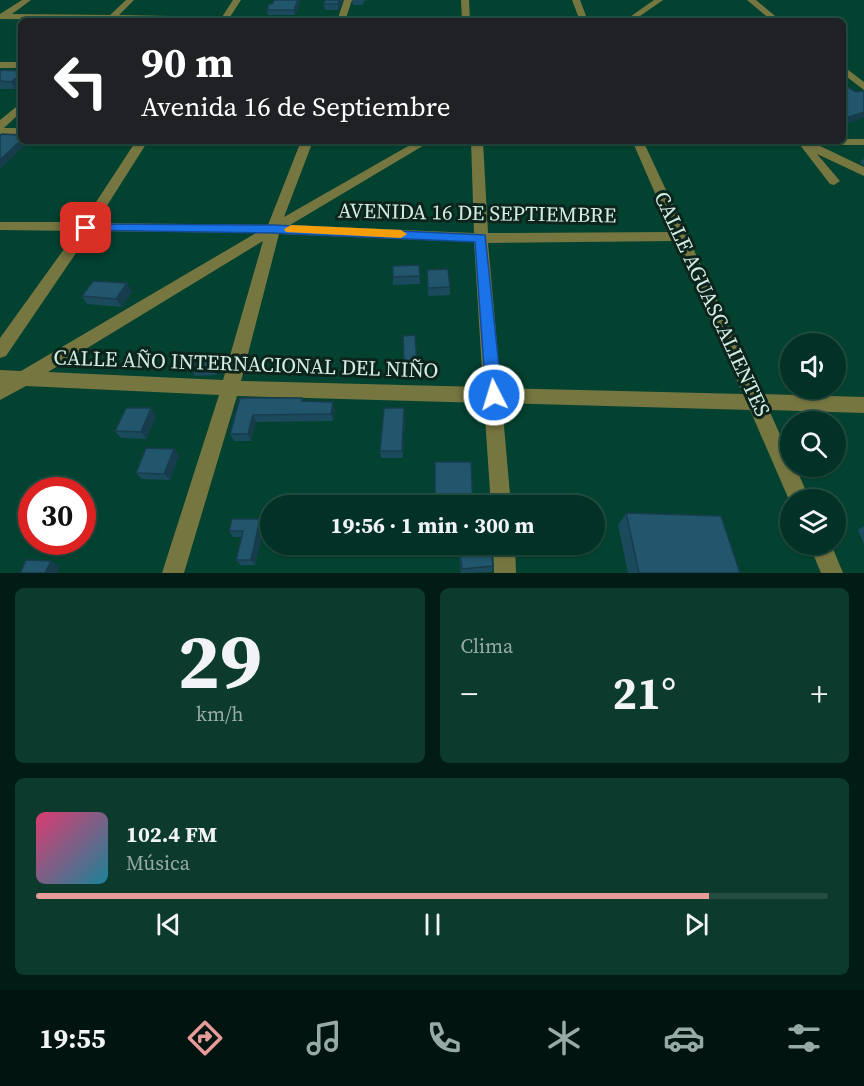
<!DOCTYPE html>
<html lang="es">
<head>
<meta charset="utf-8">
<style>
	:root { --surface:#023225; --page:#0c3a2d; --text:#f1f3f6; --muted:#96aaa7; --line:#234d42; --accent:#e69b98 }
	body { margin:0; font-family:"Source Serif 4",serif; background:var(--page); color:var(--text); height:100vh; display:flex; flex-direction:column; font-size:22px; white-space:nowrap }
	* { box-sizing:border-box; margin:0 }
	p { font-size:20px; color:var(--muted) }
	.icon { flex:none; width:33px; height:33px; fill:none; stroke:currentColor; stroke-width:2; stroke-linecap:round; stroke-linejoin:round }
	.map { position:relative; height:573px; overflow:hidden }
	.sheet { display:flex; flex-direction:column; gap:15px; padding:15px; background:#011c14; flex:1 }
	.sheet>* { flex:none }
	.guide { position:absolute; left:18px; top:18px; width:828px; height:126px; border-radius:9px; box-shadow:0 2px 4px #0004,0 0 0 2px var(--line); background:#202124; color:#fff; overflow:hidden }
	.fabs { position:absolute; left:780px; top:333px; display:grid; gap:12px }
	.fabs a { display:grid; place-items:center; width:66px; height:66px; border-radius:50%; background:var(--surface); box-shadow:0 2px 4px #0004,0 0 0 2px var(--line); font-size:30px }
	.speed { position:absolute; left:18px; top:477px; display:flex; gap:12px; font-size:30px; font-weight:700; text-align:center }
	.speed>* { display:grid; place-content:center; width:78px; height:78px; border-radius:50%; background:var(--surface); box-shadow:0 2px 4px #0004,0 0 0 2px var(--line); line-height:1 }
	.speed .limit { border:9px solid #d22; background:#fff; color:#111 }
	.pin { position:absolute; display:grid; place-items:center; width:51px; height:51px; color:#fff; margin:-26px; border-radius:12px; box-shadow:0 3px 9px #0006 }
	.me { position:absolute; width:66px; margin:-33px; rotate:355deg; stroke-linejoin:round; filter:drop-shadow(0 0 4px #0008) }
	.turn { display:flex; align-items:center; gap:21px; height:126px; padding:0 24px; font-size:27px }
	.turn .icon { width:78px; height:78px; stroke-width:2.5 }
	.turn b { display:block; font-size:42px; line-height:51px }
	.big { font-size:45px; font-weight:700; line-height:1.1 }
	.sheet .widget { flex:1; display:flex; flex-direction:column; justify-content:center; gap:9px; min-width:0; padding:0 21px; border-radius:9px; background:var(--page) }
	.sheet .dial { align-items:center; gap:0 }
	.dial b { font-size:78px; line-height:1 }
	.song { display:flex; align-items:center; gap:18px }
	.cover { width:72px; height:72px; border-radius:9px; background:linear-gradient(135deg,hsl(340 70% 55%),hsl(190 70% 35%)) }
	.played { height:6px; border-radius:3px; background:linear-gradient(90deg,var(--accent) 85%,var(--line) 85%) }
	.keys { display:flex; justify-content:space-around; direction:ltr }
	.heat { display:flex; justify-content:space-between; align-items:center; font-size:33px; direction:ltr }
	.sheet .tiles { flex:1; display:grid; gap:15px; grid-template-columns:1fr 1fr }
	.widget:last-child { grid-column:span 2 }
	.trip { position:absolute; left:260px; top:495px; width:345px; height:60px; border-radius:30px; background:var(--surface); box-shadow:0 2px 4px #0004,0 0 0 2px var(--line); font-weight:700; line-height:60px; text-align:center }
	.tab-bar { display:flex; height:96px; justify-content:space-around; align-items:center; background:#01140f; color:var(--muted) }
	.tab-bar .icon { width:42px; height:42px }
	.tab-bar .selected { color:var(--accent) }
	.tab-bar b { font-size:27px; color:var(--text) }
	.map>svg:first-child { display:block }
</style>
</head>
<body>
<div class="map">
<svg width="864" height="573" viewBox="0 0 864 573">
	<rect width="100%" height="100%" fill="#034231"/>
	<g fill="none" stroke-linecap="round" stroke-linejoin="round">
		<!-- minor -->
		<g fill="#767641" fill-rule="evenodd">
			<polygon points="22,0 31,0 12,14 110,15 126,0 134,0 119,15 222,17 233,0 241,0 230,17 338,18 344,0 352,0 346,18 361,21 0,19 0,14"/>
			<polygon points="461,0 469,0 470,21 462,21"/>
			<polygon points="572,0 580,0 588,21 580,21"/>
			<polygon points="654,0 663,0 633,21 624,21"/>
			<polygon points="747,0 756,0 781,21 772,21"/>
			<polygon points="696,18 701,21 693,21"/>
			<rect x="0" y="62" width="21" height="6"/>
			<polygon points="843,66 864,82 864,90 843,74"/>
			<polygon points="21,103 21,112 4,128 21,128 21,134 0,134 0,120"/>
			<path d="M843,139H864V145H818L864,167V176L817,154L840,181L834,185L830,184L800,145H645L761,394L864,397V413L769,410L790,457V466H795L810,500H790V502L750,410L502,403L511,506H491L484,403L237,396L184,573H162L219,395L26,386L0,400V370L21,371L256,233L91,231L6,356L0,358V338L77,231L0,230V222H83L136,141H148L96,223L268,225L301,141H313L284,217L417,141H431L290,225L474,233L471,141H483L488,233L672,232L634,145L592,144L586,141H843ZM279,234L474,242L483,387L241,381ZM263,241L223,380L48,372ZM676,241L743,394L501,388L488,243Z"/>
			<polygon points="493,544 515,544 516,573 494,573"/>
			<polygon points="809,544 831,544 843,573 821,573"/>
		</g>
	</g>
	<!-- wall -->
	<g fill="#1c4a5d">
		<polygon points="325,0 343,0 338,10 325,10 324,4"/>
		<polygon points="352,0 367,0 364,1 363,5 353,5"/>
		<polygon points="300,2 295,15 268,15 267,10"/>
		<polygon points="0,71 21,71 15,89 0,89"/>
		<polygon points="864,158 864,165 860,163"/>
		<polygon points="419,265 420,284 393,285 393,277"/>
		<polygon points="427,270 450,287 450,295 428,296"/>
		<polygon points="132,291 122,307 87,304 82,296"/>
		<polygon points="415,335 417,371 405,372 403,336"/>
		<polygon points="220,362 217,375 195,376 193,372"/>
		<polygon points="240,398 302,398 303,401 335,409 333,421 256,422 251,441 234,441 230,434"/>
		<polygon points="151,408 156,416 146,439 121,438 115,431"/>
		<polygon points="405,415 403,458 381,458 380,451"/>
		<polygon points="174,449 179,456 170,480 142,479 136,473"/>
		<polygon points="32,498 32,529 27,529 18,523"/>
		<polygon points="626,513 740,573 628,573 618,525"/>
		<polygon points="264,525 255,565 241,565 236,560 242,537 233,537 229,531"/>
		<polygon points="864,526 864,544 858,530"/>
		<polygon points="458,544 491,544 493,566 492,572 461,573"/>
	</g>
	<!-- shaded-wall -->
	<g fill="#173c4c">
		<polygon points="298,0 300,0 300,2 295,15 294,10"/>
		<polygon points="339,0 343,0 338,10 338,4"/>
		<polygon points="21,74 21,85 15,89 11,82"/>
		<polygon points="864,112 864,117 863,118 843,125 843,119"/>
		<polygon points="21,140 21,141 30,141 0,169 0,160"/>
		<polygon points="127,283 132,291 122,307 116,299"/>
		<polygon points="218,358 220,362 217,375 214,371"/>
		<polygon points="333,402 335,409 333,421 331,414"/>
		<polygon points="151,408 156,416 146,439 141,432"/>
		<polygon points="404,408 405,415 403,458 402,451"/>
		<polygon points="253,415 256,422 251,441 248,434"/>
		<polygon points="174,449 179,456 170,480 164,474"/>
		<polygon points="260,519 264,525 255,565 251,560"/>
		<polygon points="51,561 60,566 57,573 45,573"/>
	</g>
	<!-- building -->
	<g fill="#21566c" stroke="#173c4c" stroke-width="1.5">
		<polygon points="274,0 298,0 294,10 267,10 269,4 272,4"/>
		<polygon points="325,0 339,0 338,4 324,4"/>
		<polygon points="263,19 292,19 291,21 262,21"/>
		<rect x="372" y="19" width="32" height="2"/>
		<rect x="418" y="20" width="25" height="1"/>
		<polygon points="2,70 21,71 21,74 11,82 0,81 0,71"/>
		<polygon points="843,84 856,92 864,91 864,112 843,119"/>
		<polygon points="2,134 21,135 21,140 0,160 0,136"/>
		<polygon points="419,265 420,276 393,277 393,266"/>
		<polygon points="448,269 450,287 428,288 427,270"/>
		<polygon points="93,281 127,283 116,299 82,296"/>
		<polygon points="415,335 417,363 404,364 403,336"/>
		<polygon points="218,358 214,371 193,372 197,359"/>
		<polygon points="240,398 302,398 302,401 333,402 331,414 253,415 248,434 230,434"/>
		<polygon points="126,408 151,408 141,432 115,431"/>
		<polygon points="384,408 404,408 402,451 380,451"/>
		<polygon points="146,448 174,449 164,474 136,473"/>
		<polygon points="435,462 471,462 473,506 435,505"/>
		<polygon points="32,498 32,524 18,523"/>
		<polygon points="626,513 721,516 740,573 639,573"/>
		<polygon points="232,519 260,519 251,560 236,560 243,531 229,531"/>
		<polygon points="459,544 491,544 493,566 462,569"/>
		<polygon points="26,560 51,561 45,573 20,573"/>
	</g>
	<!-- route -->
	<polygon fill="#1a73e8" stroke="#114b97" stroke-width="1.5" points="86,224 273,225 485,235 502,395 500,400 494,402 489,400 486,395 475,242 273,233 81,230 80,228"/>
	<!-- slow -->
	<polygon fill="#f59e0b" points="291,225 401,230 407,234 401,238 286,232 284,229"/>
	<g text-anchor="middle" stroke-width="6" stroke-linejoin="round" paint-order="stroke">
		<!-- street labels -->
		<g font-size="21" fill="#d2ede2" stroke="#0d241c">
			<text transform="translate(477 213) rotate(1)" y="7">AVENIDA 16 DE SEPTIEMBRE</text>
			<text transform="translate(712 304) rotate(65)" y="7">CALLE AGUASCALIENTES</text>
			<text transform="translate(246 364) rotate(2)" y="7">CALLE AÑO INTERNACIONAL DEL NIÑO</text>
		</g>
	</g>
</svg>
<div class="fabs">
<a><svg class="icon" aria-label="sound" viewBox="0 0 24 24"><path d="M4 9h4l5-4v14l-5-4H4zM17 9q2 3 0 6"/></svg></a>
<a><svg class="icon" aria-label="search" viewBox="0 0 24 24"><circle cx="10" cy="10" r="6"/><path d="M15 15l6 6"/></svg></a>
<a><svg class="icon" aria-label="layers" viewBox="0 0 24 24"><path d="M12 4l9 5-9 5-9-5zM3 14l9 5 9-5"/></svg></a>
</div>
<div class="speed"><div class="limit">30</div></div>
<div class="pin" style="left:86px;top:228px;background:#d93025"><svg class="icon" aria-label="arrive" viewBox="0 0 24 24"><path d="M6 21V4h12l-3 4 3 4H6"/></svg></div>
<svg class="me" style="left:494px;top:395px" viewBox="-20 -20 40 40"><circle r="17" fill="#1a73e8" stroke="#fff" stroke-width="3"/><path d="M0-11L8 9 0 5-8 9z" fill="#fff"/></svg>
<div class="trip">19:56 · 1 min · 300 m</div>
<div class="guide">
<div class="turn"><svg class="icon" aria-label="left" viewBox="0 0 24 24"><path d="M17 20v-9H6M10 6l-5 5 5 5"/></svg><div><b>90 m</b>Avenida 16 de Septiembre</div></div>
</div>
</div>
<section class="sheet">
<div class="tiles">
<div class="widget dial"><b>29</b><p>km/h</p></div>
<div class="widget"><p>Clima</p>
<div class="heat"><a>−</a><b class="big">21°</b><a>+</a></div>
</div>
<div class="widget">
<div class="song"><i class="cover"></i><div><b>102.4 FM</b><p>Música</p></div></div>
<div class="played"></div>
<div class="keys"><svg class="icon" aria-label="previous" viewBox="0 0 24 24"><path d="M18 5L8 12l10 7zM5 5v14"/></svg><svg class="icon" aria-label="pause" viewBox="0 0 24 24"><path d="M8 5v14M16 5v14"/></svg><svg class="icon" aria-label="next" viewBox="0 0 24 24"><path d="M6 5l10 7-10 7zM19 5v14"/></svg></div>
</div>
</div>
</section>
<nav class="tab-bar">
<b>19:55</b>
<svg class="icon selected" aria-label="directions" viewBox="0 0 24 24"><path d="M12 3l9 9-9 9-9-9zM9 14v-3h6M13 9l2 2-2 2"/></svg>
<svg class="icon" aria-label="music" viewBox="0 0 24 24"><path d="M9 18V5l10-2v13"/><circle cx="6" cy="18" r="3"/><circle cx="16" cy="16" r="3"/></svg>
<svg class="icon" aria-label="phone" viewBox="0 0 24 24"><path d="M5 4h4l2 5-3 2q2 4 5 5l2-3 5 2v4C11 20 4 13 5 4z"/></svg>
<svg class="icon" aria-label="climate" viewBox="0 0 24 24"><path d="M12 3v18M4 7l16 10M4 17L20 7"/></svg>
<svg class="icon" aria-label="car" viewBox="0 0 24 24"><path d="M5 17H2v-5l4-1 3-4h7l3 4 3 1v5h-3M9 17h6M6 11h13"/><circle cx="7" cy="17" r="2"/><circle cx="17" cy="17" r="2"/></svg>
<svg class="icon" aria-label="filters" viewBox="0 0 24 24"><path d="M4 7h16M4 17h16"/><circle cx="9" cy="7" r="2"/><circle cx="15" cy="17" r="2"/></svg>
</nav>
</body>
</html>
